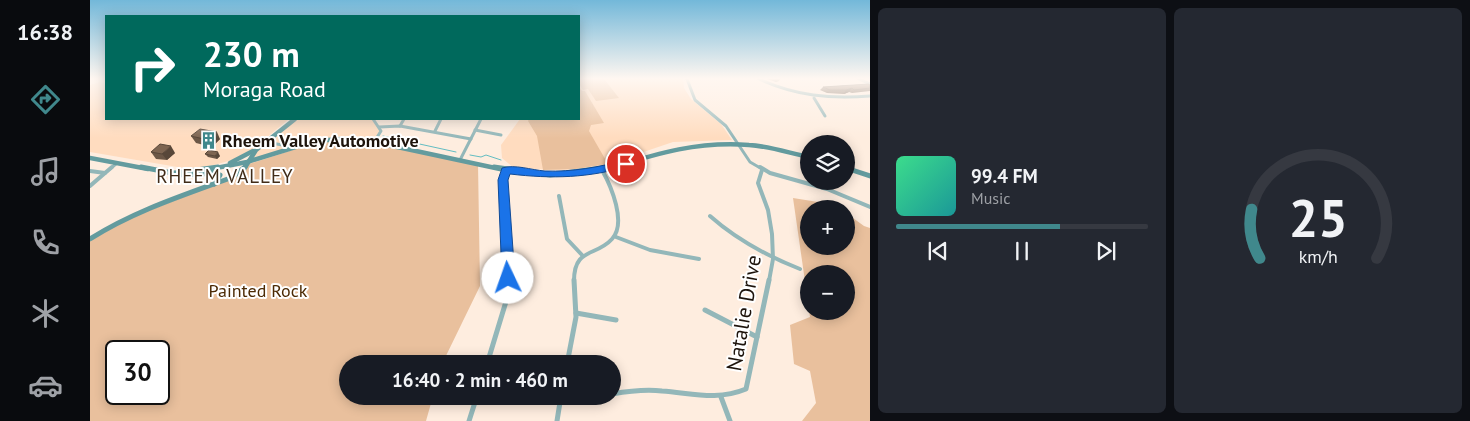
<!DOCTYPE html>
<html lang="en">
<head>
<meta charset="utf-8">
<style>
	:root { --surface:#171b24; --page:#242831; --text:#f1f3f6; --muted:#9ea1a6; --line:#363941; --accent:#40888c }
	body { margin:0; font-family:"PT Sans",sans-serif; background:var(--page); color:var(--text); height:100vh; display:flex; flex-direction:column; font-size:19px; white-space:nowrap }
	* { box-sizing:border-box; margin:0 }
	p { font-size:16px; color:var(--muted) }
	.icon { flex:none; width:28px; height:28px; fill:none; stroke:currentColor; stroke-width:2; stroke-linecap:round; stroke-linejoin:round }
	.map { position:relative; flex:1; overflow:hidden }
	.panel { display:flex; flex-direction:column; gap:8px; padding:8px; background:#0d0f14; width:600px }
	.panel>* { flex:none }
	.guide { position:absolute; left:15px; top:15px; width:475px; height:105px; border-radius:0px; box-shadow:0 2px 12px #0003; background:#00695c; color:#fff; overflow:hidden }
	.tools { position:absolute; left:710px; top:135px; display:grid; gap:10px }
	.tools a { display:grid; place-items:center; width:55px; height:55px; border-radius:50%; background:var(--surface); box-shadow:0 2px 12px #0003; font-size:25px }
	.speed { position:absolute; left:15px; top:340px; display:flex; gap:10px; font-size:25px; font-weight:700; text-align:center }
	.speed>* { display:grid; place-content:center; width:65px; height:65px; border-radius:50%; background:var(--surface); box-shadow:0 2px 12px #0003; line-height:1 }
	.speed .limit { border:2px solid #111; border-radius:8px; background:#fff; color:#111 }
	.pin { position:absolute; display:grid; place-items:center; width:42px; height:42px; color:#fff; margin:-21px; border:2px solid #fff; border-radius:50%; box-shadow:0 1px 5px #0007 }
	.me { position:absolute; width:55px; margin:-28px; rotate:357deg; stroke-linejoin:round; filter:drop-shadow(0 0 4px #0008) }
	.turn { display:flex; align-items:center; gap:18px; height:105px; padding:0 15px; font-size:22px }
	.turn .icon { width:65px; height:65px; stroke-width:2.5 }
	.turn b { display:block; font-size:35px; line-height:42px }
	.panel .tile { flex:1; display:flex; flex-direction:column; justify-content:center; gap:8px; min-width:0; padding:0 18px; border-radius:8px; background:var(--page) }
	.panel .dial { align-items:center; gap:0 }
	.dial svg { height:130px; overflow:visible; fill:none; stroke:var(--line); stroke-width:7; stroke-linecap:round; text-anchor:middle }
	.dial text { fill:var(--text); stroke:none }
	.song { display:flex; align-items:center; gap:15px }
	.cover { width:60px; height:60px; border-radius:8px; background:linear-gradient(135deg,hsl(150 70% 55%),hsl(180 70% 35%)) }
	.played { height:5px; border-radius:2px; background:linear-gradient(90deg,var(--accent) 65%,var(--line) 65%) }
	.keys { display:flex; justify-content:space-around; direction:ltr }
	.panel .tiles { flex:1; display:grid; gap:8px; grid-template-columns:repeat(2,1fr) }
	.trip { position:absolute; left:249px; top:355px; width:282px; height:50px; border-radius:25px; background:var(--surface); box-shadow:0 2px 12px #0003; font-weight:800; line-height:50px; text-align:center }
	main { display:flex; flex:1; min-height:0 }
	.dock { display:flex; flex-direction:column; width:90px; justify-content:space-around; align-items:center; background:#090b0e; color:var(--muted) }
	.dock .icon { width:35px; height:35px }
	.dock .active { color:var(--accent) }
	.dock b { font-size:22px; color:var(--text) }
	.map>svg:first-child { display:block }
</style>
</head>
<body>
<main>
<nav class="dock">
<b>16:38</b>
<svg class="icon active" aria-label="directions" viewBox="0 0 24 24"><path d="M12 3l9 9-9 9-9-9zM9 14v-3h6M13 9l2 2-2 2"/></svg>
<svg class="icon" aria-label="music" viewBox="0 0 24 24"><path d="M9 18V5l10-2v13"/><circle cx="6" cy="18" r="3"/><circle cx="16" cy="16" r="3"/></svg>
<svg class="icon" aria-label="phone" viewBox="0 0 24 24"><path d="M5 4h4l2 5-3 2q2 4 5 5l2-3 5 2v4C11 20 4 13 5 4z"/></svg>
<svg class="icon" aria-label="climate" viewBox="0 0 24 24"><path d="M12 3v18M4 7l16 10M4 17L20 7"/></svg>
<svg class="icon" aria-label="car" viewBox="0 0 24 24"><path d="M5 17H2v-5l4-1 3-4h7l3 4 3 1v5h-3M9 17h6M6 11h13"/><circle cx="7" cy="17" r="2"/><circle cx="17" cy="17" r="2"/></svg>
</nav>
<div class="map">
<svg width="780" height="421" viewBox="0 0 780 421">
	<rect width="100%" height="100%" fill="#feeddf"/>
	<!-- built -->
	<g fill="#ffdcbf">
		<polygon points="489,79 593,79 594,88 601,99 631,124 642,140 583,142 518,164 486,169 469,170 424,168 412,158 411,145 430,119 489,119"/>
		<polygon points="10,82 16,84 16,119 199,119 153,157 124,165 99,169 0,152 0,85"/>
		<polygon points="205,119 283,119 291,131 287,140 225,144 156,165 163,153"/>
	</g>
	<!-- green -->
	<g fill="#e9c09d" fill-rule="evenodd">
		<polygon points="489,79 514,79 529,98 506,101 498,89 493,90 489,84"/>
		<polygon points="489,87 492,91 495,91 514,123 501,125 499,131 518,164 486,169 453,170 447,136 438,121 439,119 489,119"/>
		<path d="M239,142C290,140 339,154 388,164L390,286L352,364H258V396H343L336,421H0V239L22,225L137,180L156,165L209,148ZM26,351H69V394H26Z"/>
		<polygon points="703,198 728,202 745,209 719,209 719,246 756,246 756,213 774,226 780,228 780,421 712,421 726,403 720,371 704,364 700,325 720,317 719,311 756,311 756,274 719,274 719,309"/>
	</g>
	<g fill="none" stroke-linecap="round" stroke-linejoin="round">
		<!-- stream -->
		<g stroke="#63bdc2" stroke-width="1">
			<polyline points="293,136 366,152"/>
			<polyline points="380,155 391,157 396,155 411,160"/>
		</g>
		<!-- street-far2 -->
		<g stroke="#93b7b9" stroke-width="3">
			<polyline points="597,79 605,100 636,126 660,162 672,169"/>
			<path d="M669,79C706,96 740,99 780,96"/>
			<polyline points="769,79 780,84"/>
			<polyline points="724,98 735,116"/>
			<polyline points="283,119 291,131 284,142"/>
			<polyline points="310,126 314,119"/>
			<polyline points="289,127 310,126 381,139"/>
			<polyline points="385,130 411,135"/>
			<polyline points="345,131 351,119"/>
			<polyline points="176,142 203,147"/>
			<polyline points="370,160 391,119"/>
			<polyline points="20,169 27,163"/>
		</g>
		<!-- street-far1 -->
		<g stroke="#93b7b9" stroke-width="4">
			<polyline points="670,167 680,173 737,189 780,207"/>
			<polyline points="416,170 413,179 417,281"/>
			<polyline points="672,170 668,183 678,210 682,234 683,259 679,281"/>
			<polyline points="0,171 15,173"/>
			<polyline points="0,186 22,167"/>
			<polyline points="469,196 477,239 493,256"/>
			<path d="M620,216C647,240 677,256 710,269"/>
			<polyline points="526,237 560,250 609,259"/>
			<path d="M484,281C484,247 506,257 522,239C537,223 521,186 512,170"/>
		</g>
		<!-- street -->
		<g stroke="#93b7b9" stroke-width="5">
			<polyline points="615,310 667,337"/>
			<polyline points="486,313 526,320"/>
			<polyline points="397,364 418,295 417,280"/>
			<polyline points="477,364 486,317 484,280"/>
			<path d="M522,394C539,391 555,389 572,391C602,393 627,401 656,389L679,280"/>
			<polyline points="479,396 504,396"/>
			<polyline points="631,397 640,421"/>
			<polyline points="379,421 387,396"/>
			<polyline points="467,421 471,396"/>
		</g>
		<!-- secondary-far1 -->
		<g stroke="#639b9e" stroke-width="4.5">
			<polyline points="0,158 58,169"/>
			<polyline points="140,163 163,151"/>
			<polyline points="756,168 758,169"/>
			<polyline points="121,169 157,162 225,141 251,139 284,142 410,169"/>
			<polyline points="154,169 166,150 205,119"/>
			<path d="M517,169C566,154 606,141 659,145C679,146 699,153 719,157"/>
		</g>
		<!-- secondary -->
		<g stroke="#639b9e" stroke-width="5">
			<polyline points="51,167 93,175 113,174"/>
			<polyline points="404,167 460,175 521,167"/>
			<polyline points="756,168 780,176"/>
			<polyline points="123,172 130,175 124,184"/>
			<polyline points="85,173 128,167"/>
			<path d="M0,239C44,211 94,195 143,177L155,167"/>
		</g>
	</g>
	<!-- wall -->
	<g fill="#6c5746">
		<polygon points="677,79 690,79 689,81 686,82"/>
		<polygon points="780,84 780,91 762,93 759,92 754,94 737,93 730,90 733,87"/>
		<polygon points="101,136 130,139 122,147 106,143"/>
		<polygon points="61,152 85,153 77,160 66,159"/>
		<polygon points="115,154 130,156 127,159 118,157"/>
	</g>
	<!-- shaded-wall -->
	<g fill="#584739">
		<polygon points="762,88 759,92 754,94 756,90"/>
		<polygon points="127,132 130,139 122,147 118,140"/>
		<polygon points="81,146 85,153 77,160 72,154"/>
		<polygon points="128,152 130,156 127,159 125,156"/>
	</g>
	<!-- building -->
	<g fill="#7e6551" stroke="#584739">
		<polygon points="779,84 780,88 764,90 762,88 756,90 740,90 733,87"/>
		<polygon points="110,129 127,132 118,140 101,136"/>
		<polygon points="70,144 81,146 72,154 61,152"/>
		<polygon points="119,150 128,152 125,156 115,154"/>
	</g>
	<!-- sky -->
	<linearGradient id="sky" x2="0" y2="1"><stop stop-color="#73b8d9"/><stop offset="0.57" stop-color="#fff7f1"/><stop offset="1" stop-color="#fff7f1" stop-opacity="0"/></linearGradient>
	<rect width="780" height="138" fill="url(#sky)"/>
	<!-- route -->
	<path fill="#1a73e8" stroke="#114b97" d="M536,160L541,164L539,166C499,178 462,179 420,174L418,180L425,278L423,282L418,284L414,282L412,278L408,180L412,168C425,164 441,170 455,171C483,172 509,167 536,160Z"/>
	<!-- icons -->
	<defs>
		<symbol id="building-bare" viewBox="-9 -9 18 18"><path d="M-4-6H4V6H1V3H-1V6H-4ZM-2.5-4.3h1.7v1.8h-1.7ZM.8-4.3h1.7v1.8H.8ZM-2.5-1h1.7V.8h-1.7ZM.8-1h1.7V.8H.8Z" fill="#40888c" stroke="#fff" stroke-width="2.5" paint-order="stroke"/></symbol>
	</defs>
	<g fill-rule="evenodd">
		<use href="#building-bare" x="106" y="128" width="25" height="25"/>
	</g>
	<g text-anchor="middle" stroke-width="4" stroke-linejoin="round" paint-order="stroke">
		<!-- poi labels -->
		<g font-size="18" font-weight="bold" fill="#1d130b" stroke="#fff" text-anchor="start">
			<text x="132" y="147">Rheem Valley Automotive</text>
		</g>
		<!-- park labels -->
		<g font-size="18" fill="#4b2903" stroke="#fff">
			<text x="168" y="297">Painted Rock</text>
		</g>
		<!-- neighbourhood labels -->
		<g font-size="19" letter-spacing="1" fill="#412c19" stroke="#fff">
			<text x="135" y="183">RHEEM VALLEY</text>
		</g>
		<!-- near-street labels -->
		<g font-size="21" fill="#1d130b" stroke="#fff">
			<text transform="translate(654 313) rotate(-80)" y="7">Natalie Drive</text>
		</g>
	</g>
</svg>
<div class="tools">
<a><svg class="icon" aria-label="layers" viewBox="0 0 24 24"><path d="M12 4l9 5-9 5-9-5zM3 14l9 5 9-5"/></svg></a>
<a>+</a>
<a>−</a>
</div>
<div class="speed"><div class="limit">30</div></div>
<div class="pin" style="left:536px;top:164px;background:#d93025"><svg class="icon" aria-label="arrive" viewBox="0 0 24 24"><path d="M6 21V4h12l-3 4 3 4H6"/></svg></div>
<svg class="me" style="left:418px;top:278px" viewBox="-20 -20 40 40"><circle r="19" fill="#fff"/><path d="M0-13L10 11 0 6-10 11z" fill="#1a73e8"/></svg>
<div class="trip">16:40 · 2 min · 460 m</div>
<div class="guide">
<div class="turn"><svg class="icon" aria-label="right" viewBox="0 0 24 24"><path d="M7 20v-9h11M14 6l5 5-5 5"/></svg><div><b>230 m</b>Moraga Road</div></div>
</div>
</div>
<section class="panel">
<div class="tiles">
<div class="tile">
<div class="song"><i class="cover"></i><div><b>99.4 FM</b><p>Music</p></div></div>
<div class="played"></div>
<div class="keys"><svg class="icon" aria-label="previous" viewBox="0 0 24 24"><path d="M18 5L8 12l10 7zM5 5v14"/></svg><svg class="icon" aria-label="pause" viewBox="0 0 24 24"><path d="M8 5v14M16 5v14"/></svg><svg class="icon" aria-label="next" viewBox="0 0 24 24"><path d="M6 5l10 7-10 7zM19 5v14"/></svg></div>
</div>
<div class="tile dial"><svg viewBox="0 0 100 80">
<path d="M14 69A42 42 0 1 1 86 69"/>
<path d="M14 69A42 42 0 0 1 9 39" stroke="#40888c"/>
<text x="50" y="56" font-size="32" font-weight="700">25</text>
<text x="50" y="72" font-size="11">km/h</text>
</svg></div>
</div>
</section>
</main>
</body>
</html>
